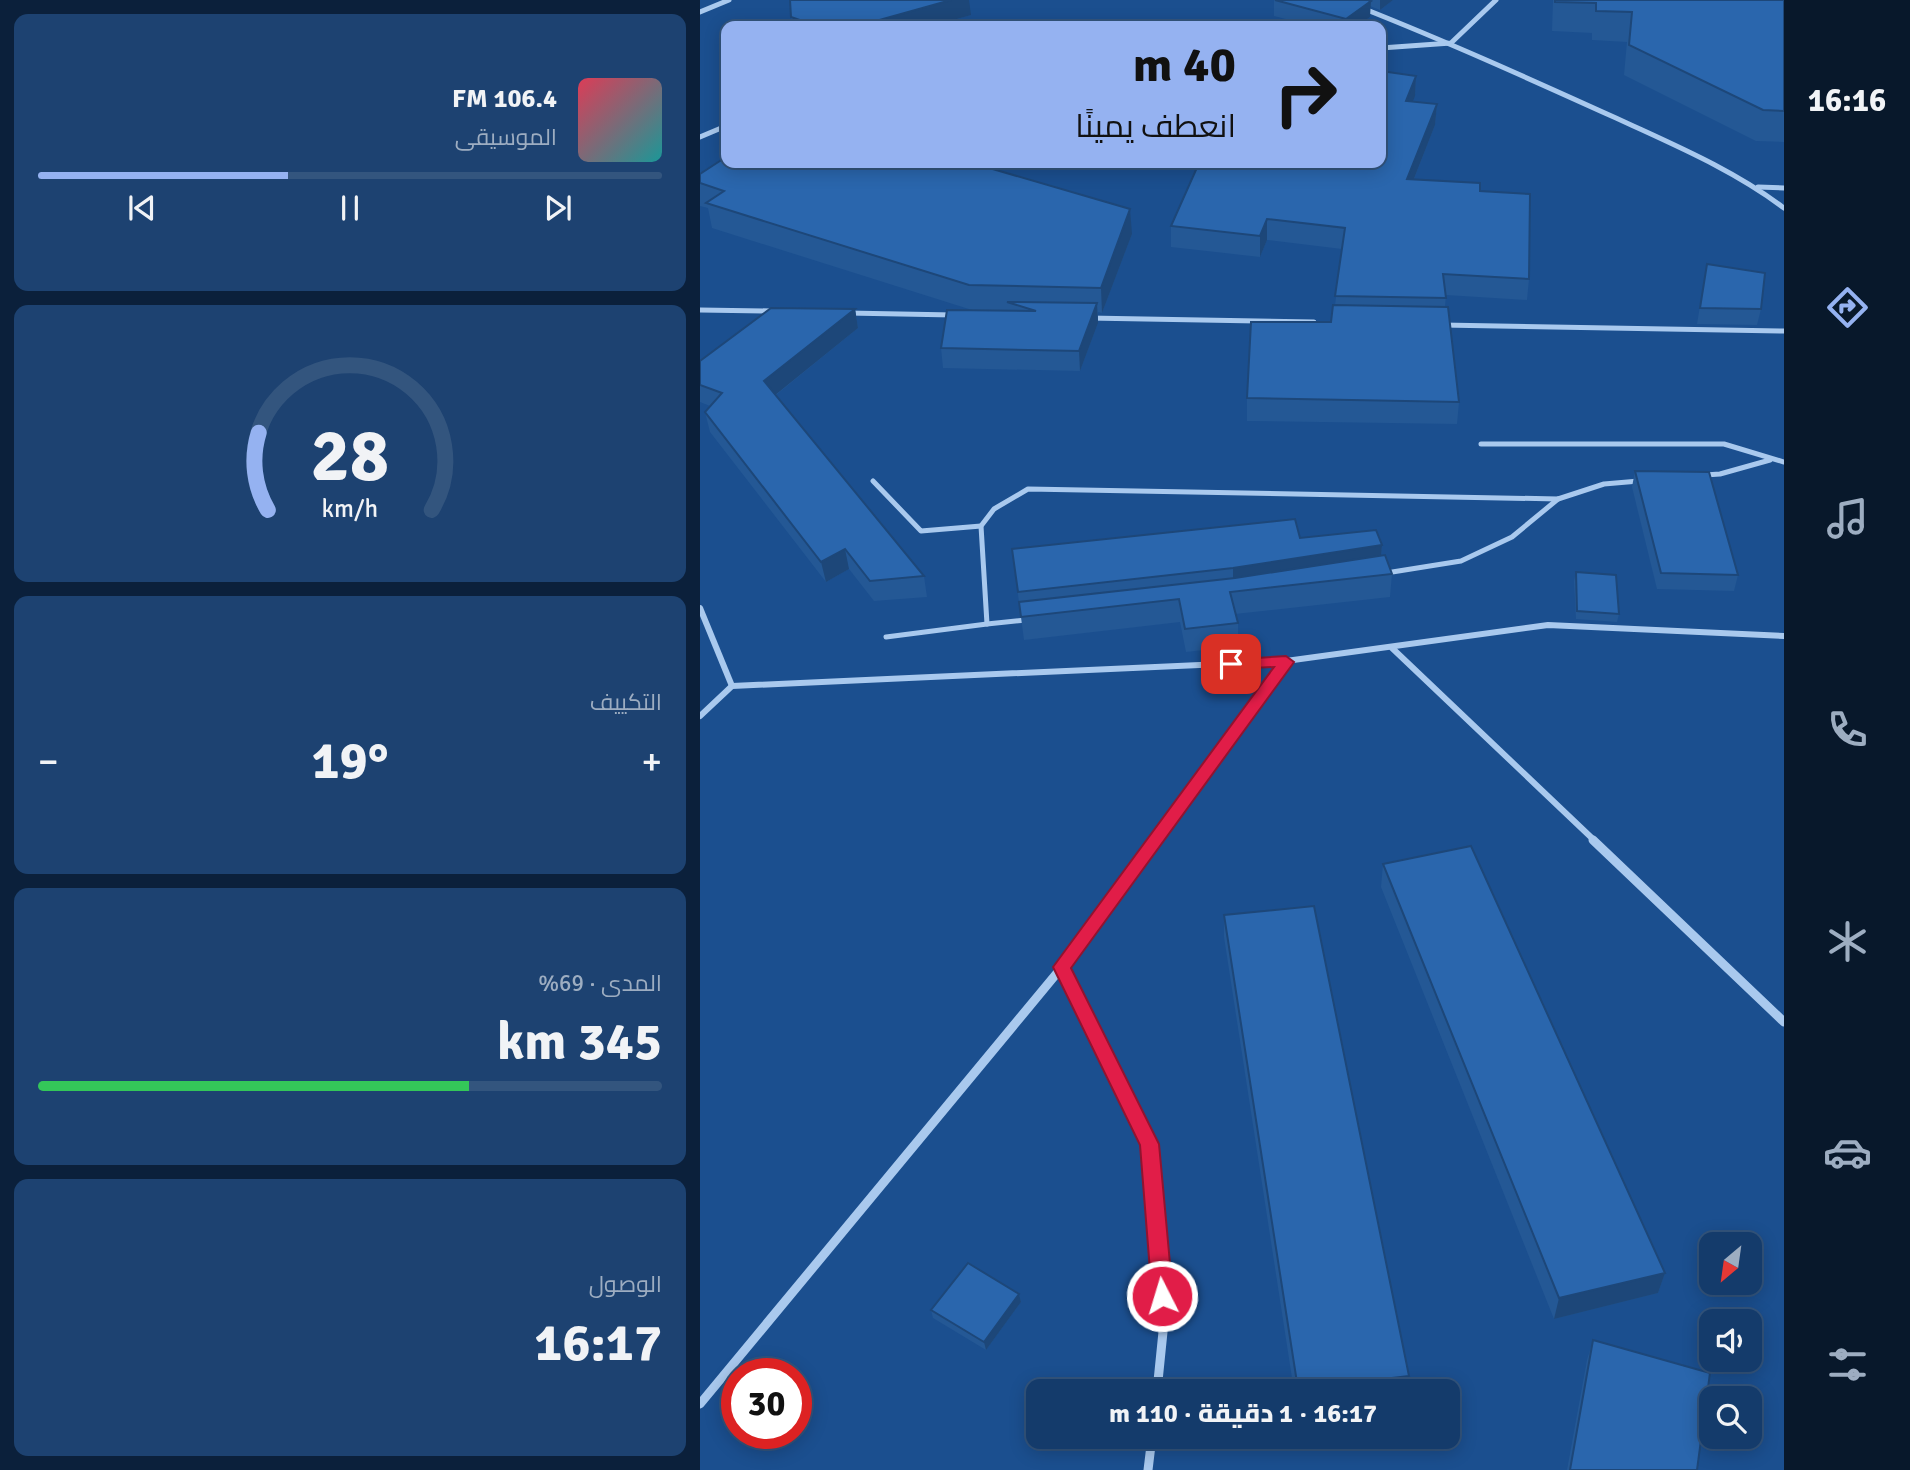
<!DOCTYPE html>
<html lang="ar">
<head>
<meta charset="utf-8">
<style>
	:root { --surface:#143b6b; --page:#1d4271; --text:#f1f3f6; --muted:#9dadc1; --line:#33557e; --accent:#95b2f1 }
	body { margin:0; font-family:Signika,Cairo,sans-serif; background:var(--page); color:var(--text); direction:rtl; height:100vh; display:flex; flex-direction:column; font-size:26px; white-space:nowrap }
	* { box-sizing:border-box; margin:0 }
	p { font-size:23px; color:var(--muted) }
	.icon { flex:none; width:38px; height:38px; fill:none; stroke:currentColor; stroke-width:2; stroke-linecap:round; stroke-linejoin:round }
	.map { position:relative; flex:1; overflow:hidden; direction:ltr }
	.drawer { display:flex; flex-direction:column; gap:14px; padding:14px; background:#0b203b; width:700px }
	.drawer>* { flex:none }
	.top-card { position:absolute; left:21px; top:21px; width:665px; height:147px; border-radius:14px; box-shadow:0 4px 18px #0003,0 0 0 2px var(--line); direction:rtl; background:#95b2f1; color:#111; overflow:hidden }
	.needle { width:46px; rotate:209deg }
	.fabs { position:absolute; left:999px; top:1232px; display:grid; gap:14px }
	.fabs a { display:grid; place-items:center; width:63px; height:63px; border-radius:14px; background:var(--surface); box-shadow:0 4px 18px #0003,0 0 0 2px var(--line); font-size:35px }
	.speed { position:absolute; left:21px; top:1358px; display:flex; gap:14px; font-size:35px; font-weight:700; text-align:center }
	.speed>* { display:grid; place-content:center; width:91px; height:91px; border-radius:50%; background:var(--surface); box-shadow:0 4px 18px #0003,0 0 0 2px var(--line); line-height:1 }
	.speed .limit { border:10px solid #d22; background:#fff; color:#111 }
	.pin { position:absolute; display:grid; place-items:center; width:60px; height:60px; color:#fff; margin:-30px; border-radius:14px; box-shadow:0 4px 10px #0006 }
	.me { position:absolute; width:77px; margin:-38px; rotate:355deg; stroke-linejoin:round; filter:drop-shadow(0 0 5px #0008) }
	.turn { display:flex; align-items:center; gap:24px; height:147px; padding:0 35px; font-size:32px }
	.turn .icon { width:91px; height:91px; stroke-width:2.5 }
	.turn b { display:block; font-size:49px; line-height:60px }
	.big { font-size:52px; font-weight:800; line-height:1.1 }
	.drawer .widget { flex:1; display:flex; flex-direction:column; justify-content:center; gap:10px; min-width:0; padding:0 24px; border-radius:14px; background:var(--page) }
	.drawer .dial { align-items:center; gap:0 }
	.dial svg { height:182px; overflow:visible; fill:none; stroke:var(--line); stroke-width:7; stroke-linecap:round; text-anchor:middle }
	.dial text { fill:var(--text); stroke:none }
	.song { display:flex; align-items:center; gap:21px }
	.cover { width:84px; height:84px; border-radius:10px; background:linear-gradient(135deg,hsl(350 70% 55%),hsl(180 70% 35%)) }
	.played { height:7px; border-radius:4px; background:linear-gradient(90deg,var(--accent) 40%,var(--line) 40%) }
	.keys { display:flex; justify-content:space-around; direction:ltr }
	.heat { display:flex; justify-content:space-between; align-items:center; font-size:38px; direction:ltr }
	.charge { height:10px; border-radius:5px; background:linear-gradient(90deg,#34c759 69%,var(--line) 0) }
	.trip { position:absolute; left:326px; top:1379px; width:434px; height:70px; border-radius:14px; background:var(--surface); box-shadow:0 4px 18px #0003,0 0 0 2px var(--line); font-weight:800; line-height:70px; text-align:center; direction:rtl }
	main { display:flex; flex:1; min-height:0 }
	.menu { display:flex; flex-direction:column; width:126px; justify-content:space-around; align-items:center; background:#08182b; color:var(--muted) }
	.menu .icon { width:49px; height:49px }
	.menu .selected { color:var(--accent) }
	.menu b { font-size:32px; color:var(--text) }
	.map>svg:first-child { display:block }
</style>
</head>
<body>
<main>
<nav class="menu">
<b>16:16</b>
<svg class="icon selected" aria-label="directions" viewBox="0 0 24 24"><path d="M12 3l9 9-9 9-9-9zM9 14v-3h6M13 9l2 2-2 2"/></svg>
<svg class="icon" aria-label="music" viewBox="0 0 24 24"><path d="M9 18V5l10-2v13"/><circle cx="6" cy="18" r="3"/><circle cx="16" cy="16" r="3"/></svg>
<svg class="icon" aria-label="phone" viewBox="0 0 24 24"><path d="M5 4h4l2 5-3 2q2 4 5 5l2-3 5 2v4C11 20 4 13 5 4z"/></svg>
<svg class="icon" aria-label="climate" viewBox="0 0 24 24"><path d="M12 3v18M4 7l16 10M4 17L20 7"/></svg>
<svg class="icon" aria-label="car" viewBox="0 0 24 24"><path d="M5 17H2v-5l4-1 3-4h7l3 4 3 1v5h-3M9 17h6M6 11h13"/><circle cx="7" cy="17" r="2"/><circle cx="17" cy="17" r="2"/></svg>
<svg class="icon" aria-label="filters" viewBox="0 0 24 24"><path d="M4 7h16M4 17h16"/><circle cx="9" cy="7" r="2"/><circle cx="15" cy="17" r="2"/></svg>
</nav>
<div class="map">
<svg width="1084" height="1470" viewBox="0 0 1084 1470">
	<rect width="100%" height="100%" fill="#1b4f8f"/>
	<g fill="none" stroke-linecap="round" stroke-linejoin="round">
		<!-- lane -->
		<g stroke="#a9c9ee" stroke-width="5">
			<polyline points="781,444 1024,444 1084,462"/>
			<polyline points="1005,475 1020,474 1070,460"/>
			<polyline points="173,481 221,531 281,526"/>
			<polyline points="686,573 761,561 812,537 858,499"/>
			<polyline points="326,620 287,624 281,526 294,509 328,489 858,499 904,484 939,481"/>
			<polyline points="186,637 287,624"/>
		</g>
		<!-- street-far2 -->
		<g stroke="#a9c9ee" stroke-width="5">
			<path d="M662,8C748,42 832,80 916,118C974,145 1032,169 1084,208"/>
			<polyline points="0,12 29,0"/>
			<polyline points="681,48 751,43 796,0"/>
			<polyline points="0,137 26,126"/>
			<polyline points="1058,187 1084,188"/>
			<polyline points="0,310 72,311"/>
			<polyline points="147,313 254,315"/>
			<polyline points="388,318 614,322"/>
			<polyline points="742,325 1084,331"/>
		</g>
		<!-- street-far1 -->
		<g stroke="#a9c9ee" stroke-width="6">
			<polyline points="0,608 32,686"/>
			<polyline points="692,648 895,841"/>
			<polyline points="0,716 32,686 586,661 848,625 1084,636"/>
			<polyline points="454,841 586,661"/>
		</g>
		<!-- street -->
		<g stroke="#a9c9ee" stroke-width="9">
			<polyline points="893,840 1084,1022"/>
			<polyline points="362,967 449,1144 464,1322 457,1391"/>
			<polyline points="0,1404 362,967 455,840"/>
			<polyline points="448,1470 452,1437"/>
		</g>
	</g>
	<!-- wall -->
	<g fill="#245895">
		<polygon points="574,0 693,0 680,10 670,6 670,17 657,26 613,26 574,16"/>
		<polygon points="853,0 1084,0 1084,142 1056,141 924,75 927,42 892,40 892,33 852,31"/>
		<polygon points="271,15 232,26 93,26 91,17"/>
		<polygon points="716,76 715,96 712,101 737,104 735,125 714,179 780,191 829,279 827,300 746,295 745,307 759,402 757,424 547,421 547,398 631,322 635,305 642,249 567,240 560,257 471,247 471,226 681,163"/>
		<polygon points="0,174 432,234 402,313 398,312 398,323 380,371 243,368 241,348 272,310 12,228 8,208 0,206"/>
		<polygon points="1007,264 1061,309 1057,325 997,324"/>
		<polygon points="155,309 158,328 76,395 224,576 227,597 174,601 149,569 126,582 10,432 5,412 10,406 0,402 0,361"/>
		<polygon points="935,471 1038,575 1034,591 957,589 932,487"/>
		<polygon points="600,538 682,545 681,556 692,574 690,597 535,614 538,623 538,646 486,652 480,622 324,640 312,549"/>
		<polygon points="876,572 919,614 917,622 876,619 874,581"/>
		<polygon points="683,864 965,1273 958,1293 854,1319 681,887"/>
		<polygon points="524,915 709,1376 707,1391 594,1391 524,937"/>
		<polygon points="319,1294 321,1302 286,1350 233,1318 231,1310"/>
		<polygon points="893,1340 997,1470 867,1470 887,1360"/>
	</g>
	<!-- shaded-wall -->
	<g fill="#1d4779">
		<polygon points="251,0 269,0 271,15 232,26 158,26"/>
		<polygon points="680,0 693,0 680,10"/>
		<polygon points="671,1 670,17 657,26 646,26 646,19"/>
		<polygon points="716,76 715,96 705,121 706,101"/>
		<polygon points="737,104 735,125 706,199 707,179"/>
		<polygon points="430,209 432,234 402,313 401,288"/>
		<polygon points="567,219 567,240 560,257 560,236"/>
		<polygon points="397,303 398,323 380,371 379,351"/>
		<polygon points="155,309 158,328 69,400 64,381"/>
		<polygon points="682,545 680,568 533,591 533,568"/>
		<polygon points="145,549 149,569 126,582 121,562"/>
		<polygon points="965,1273 958,1293 854,1319 859,1298"/>
		<polygon points="319,1294 321,1302 286,1350 284,1342"/>
	</g>
	<!-- building -->
	<g fill="#2a66ad" stroke="#1d4779" stroke-width="2">
		<polygon points="90,0 251,0 158,26 117,26 91,17"/>
		<polygon points="575,0 668,0 671,1 646,19"/>
		<polygon points="855,0 1084,0 1084,111 1063,110 929,45 932,12 896,11 896,3 855,2"/>
		<polygon points="681,71 716,76 706,101 737,104 707,179 780,183 780,191 830,194 829,279 743,274 746,298 635,296 645,228 567,219 560,236 471,226 499,163 681,163"/>
		<polygon points="26,157 26,163 272,163 430,209 401,288 269,285 6,203 24,191 0,183 0,174"/>
		<polygon points="1007,264 1065,273 1061,309 1000,308"/>
		<polygon points="307,302 397,303 379,351 241,348 247,310 336,311"/>
		<polygon points="633,305 748,307 759,402 547,398 551,322 631,322"/>
		<polygon points="71,308 155,309 64,381 224,576 170,581 145,549 121,562 5,412 22,393 0,385 0,361"/>
		<polygon points="935,471 1009,472 1038,575 961,573"/>
		<polygon points="595,519 600,538 676,530 682,545 533,568 318,592 312,549"/>
		<polygon points="685,555 692,574 530,592 538,623 485,629 479,599 321,617 319,602 535,578"/>
		<polygon points="876,572 916,575 919,614 877,611"/>
		<polygon points="771,846 965,1273 859,1298 683,864"/>
		<polygon points="614,906 709,1376 598,1389 524,915"/>
		<polygon points="268,1263 319,1294 284,1342 231,1310"/>
		<polygon points="893,1340 1010,1373 997,1470 870,1470"/>
	</g>
	<!-- route -->
	<polygon fill="#e11d48" stroke="#92132f" stroke-width="2" points="586,656 594,662 592,665 371,968 459,1144 473,1296 469,1303 462,1306 455,1303 452,1296 440,1145 353,967 574,667 531,669 523,664 526,660"/>
</svg>
<div class="fabs">
<a><svg class="needle" viewBox="-14 -14 28 28"><path d="M0-13l5 13h-10z" fill="#e53935"/><path d="M0 13l5-13h-10z" fill="#9dadc1"/></svg></a>
<a><svg class="icon" aria-label="sound" viewBox="0 0 24 24"><path d="M4 9h4l5-4v14l-5-4H4zM17 9q2 3 0 6"/></svg></a>
<a><svg class="icon" aria-label="search" viewBox="0 0 24 24"><circle cx="10" cy="10" r="6"/><path d="M15 15l6 6"/></svg></a>
</div>
<div class="speed"><div class="limit">30</div></div>
<div class="pin" style="left:531px;top:664px;background:#d93025"><svg class="icon" aria-label="arrive" viewBox="0 0 24 24"><path d="M6 21V4h12l-3 4 3 4H6"/></svg></div>
<svg class="me" style="left:462px;top:1296px" viewBox="-20 -20 40 40"><circle r="17" fill="#e11d48" stroke="#fff" stroke-width="3"/><path d="M0-11L8 9 0 5-8 9z" fill="#fff"/></svg>
<div class="trip">16:17 · 1 دقيقة · 110 m</div>
<div class="top-card">
<div class="turn"><svg class="icon" aria-label="right" viewBox="0 0 24 24"><path d="M7 20v-9h11M14 6l5 5-5 5"/></svg><div><b>40 m</b>انعطف يمينًا</div></div>
</div>
</div>
<section class="drawer">
<div class="widget">
<div class="song"><i class="cover"></i><div><b>106.4 FM</b><p>الموسيقى</p></div></div>
<div class="played"></div>
<div class="keys"><svg class="icon" aria-label="previous" viewBox="0 0 24 24"><path d="M18 5L8 12l10 7zM5 5v14"/></svg><svg class="icon" aria-label="pause" viewBox="0 0 24 24"><path d="M8 5v14M16 5v14"/></svg><svg class="icon" aria-label="next" viewBox="0 0 24 24"><path d="M6 5l10 7-10 7zM19 5v14"/></svg></div>
</div>
<div class="widget dial"><svg viewBox="0 0 100 80">
<path d="M14 69A42 42 0 1 1 86 69"/>
<path d="M14 69A42 42 0 0 1 10 35" stroke="#95b2f1"/>
<text x="50" y="56" font-size="32" font-weight="700">28</text>
<text x="50" y="72" font-size="11">km/h</text>
</svg></div>
<div class="widget"><p>التكييف</p>
<div class="heat"><a>−</a><b class="big">19°</b><a>+</a></div>
</div>
<div class="widget"><p>المدى · 69%</p><b class="big">345 km</b><div class="charge"></div></div>
<div class="widget"><p>الوصول</p><b class="big">16:17</b></div>
</section>
</main>
</body>
</html>
